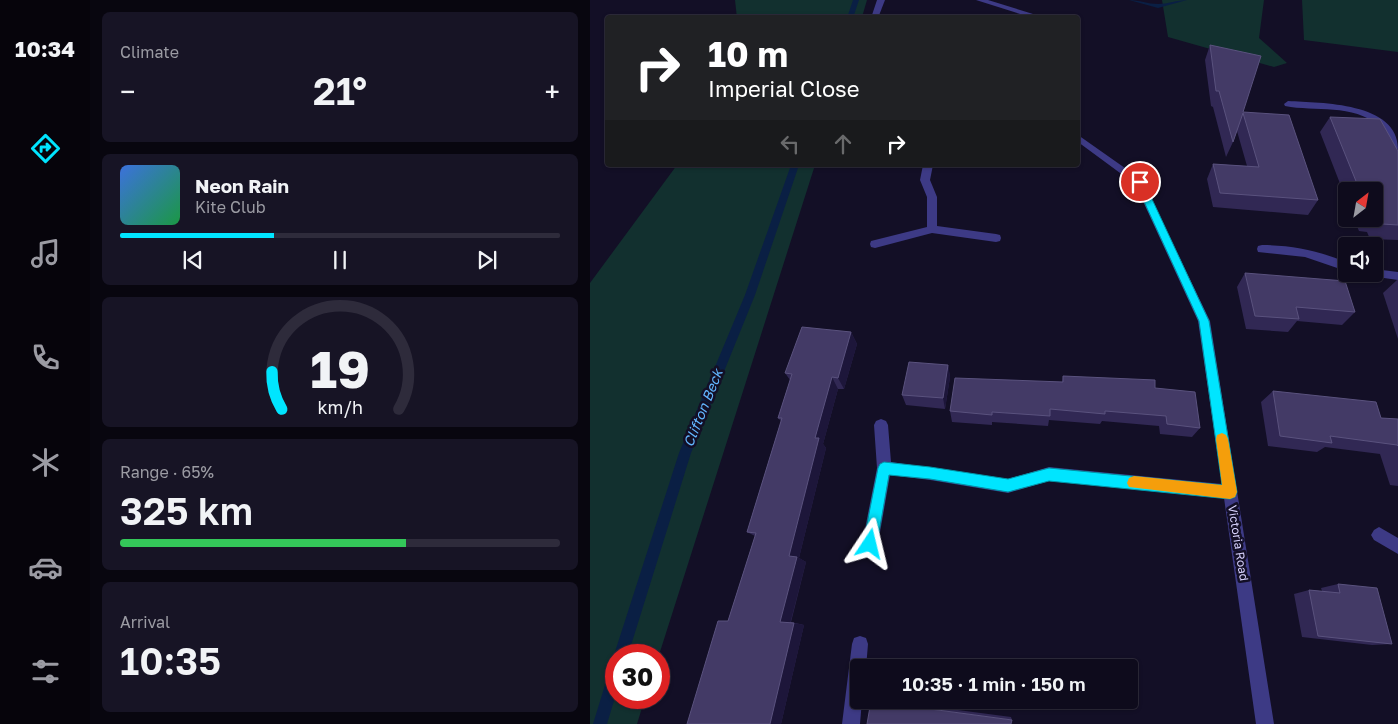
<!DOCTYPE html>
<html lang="en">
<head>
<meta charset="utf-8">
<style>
	:root { --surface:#0e0b1c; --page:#171425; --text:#f1f3f6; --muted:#9b9ba3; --line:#2e2b3b; --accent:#00e5ff }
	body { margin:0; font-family:"Golos Text",sans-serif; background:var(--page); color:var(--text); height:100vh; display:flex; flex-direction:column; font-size:19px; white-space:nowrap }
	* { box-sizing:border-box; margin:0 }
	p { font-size:16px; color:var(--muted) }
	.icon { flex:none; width:28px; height:28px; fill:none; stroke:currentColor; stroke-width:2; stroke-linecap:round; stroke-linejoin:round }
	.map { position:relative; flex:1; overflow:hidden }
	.details { display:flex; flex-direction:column; gap:12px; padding:12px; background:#08060f; width:500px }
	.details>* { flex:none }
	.top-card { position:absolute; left:15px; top:15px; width:475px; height:152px; border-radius:5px; box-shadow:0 1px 4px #0004,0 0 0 1px var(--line); background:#202124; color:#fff; overflow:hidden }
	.needle { width:32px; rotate:31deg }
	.fabs { position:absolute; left:748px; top:182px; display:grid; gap:10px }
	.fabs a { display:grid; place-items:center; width:45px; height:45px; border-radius:5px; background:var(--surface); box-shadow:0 1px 4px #0004,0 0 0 1px var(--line); font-size:25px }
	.speed { position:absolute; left:15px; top:644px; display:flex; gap:10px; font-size:25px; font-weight:700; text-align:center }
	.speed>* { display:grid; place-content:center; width:65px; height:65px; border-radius:50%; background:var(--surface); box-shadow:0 1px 4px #0004,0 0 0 1px var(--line); line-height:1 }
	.speed .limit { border:8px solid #d22; background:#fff; color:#111 }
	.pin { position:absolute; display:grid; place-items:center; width:42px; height:42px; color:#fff; margin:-21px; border:2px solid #fff; border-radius:50%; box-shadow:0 1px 5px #0007 }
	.me { position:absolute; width:55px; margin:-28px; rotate:10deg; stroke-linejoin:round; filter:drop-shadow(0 0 4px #0008) }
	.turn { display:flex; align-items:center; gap:18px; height:105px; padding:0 20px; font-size:22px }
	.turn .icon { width:65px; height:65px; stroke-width:2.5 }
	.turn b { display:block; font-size:35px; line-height:42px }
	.lanes { display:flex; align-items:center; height:48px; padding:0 20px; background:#0003; justify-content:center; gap:25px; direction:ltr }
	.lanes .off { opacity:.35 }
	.big { font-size:38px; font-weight:600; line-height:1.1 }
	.details .card { flex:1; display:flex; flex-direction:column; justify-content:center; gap:8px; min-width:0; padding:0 18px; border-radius:8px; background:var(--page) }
	.details .dial { align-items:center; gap:0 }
	.dial svg { height:130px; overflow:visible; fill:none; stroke:var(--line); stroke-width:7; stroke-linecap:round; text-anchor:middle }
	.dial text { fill:var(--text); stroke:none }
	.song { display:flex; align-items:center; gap:15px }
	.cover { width:60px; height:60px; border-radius:8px; background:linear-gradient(135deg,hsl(220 70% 55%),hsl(140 70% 35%)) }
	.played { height:5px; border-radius:2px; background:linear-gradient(90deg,var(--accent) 35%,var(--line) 35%) }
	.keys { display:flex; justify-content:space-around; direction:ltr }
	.heat { display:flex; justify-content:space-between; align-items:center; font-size:28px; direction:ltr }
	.charge { height:8px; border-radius:4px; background:linear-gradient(90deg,#34c759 65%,var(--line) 0) }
	.trip { position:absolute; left:260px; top:659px; width:288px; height:50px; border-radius:5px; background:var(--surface); box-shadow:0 1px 4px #0004,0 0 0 1px var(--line); font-weight:600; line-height:50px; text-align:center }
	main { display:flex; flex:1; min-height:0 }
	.menu { display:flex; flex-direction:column; width:90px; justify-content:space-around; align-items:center; background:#06040b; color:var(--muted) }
	.menu .icon { width:35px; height:35px }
	.menu .selected { color:var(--accent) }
	.menu b { font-size:22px; color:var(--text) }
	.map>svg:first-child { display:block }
</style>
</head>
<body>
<main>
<nav class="menu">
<b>10:34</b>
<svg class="icon selected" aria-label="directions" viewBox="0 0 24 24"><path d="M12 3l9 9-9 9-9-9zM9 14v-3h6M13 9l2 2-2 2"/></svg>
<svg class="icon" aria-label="music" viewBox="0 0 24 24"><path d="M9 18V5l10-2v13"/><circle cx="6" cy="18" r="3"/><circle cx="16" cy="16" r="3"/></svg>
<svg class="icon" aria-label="phone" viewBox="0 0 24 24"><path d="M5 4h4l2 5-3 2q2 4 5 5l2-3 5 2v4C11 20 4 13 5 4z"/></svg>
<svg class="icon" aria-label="climate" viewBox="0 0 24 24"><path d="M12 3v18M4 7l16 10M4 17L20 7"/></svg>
<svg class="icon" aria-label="car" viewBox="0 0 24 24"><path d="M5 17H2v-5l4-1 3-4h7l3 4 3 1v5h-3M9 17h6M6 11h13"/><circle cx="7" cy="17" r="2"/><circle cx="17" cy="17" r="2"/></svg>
<svg class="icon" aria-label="filters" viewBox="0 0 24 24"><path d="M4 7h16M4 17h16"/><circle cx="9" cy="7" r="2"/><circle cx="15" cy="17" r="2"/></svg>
</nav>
<section class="details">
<div class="card"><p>Climate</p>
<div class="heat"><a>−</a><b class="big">21°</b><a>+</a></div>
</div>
<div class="card">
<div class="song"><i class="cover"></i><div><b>Neon Rain</b><p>Kite Club</p></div></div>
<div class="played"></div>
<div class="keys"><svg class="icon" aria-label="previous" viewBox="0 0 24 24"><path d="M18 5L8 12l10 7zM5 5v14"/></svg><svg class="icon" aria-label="pause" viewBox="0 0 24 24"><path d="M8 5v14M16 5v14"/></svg><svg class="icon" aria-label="next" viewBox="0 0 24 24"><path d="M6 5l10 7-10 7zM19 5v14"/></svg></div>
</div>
<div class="card dial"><svg viewBox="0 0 100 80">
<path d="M14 69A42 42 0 1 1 86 69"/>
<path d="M14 69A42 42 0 0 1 8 46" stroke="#00e5ff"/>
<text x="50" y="56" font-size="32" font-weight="700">19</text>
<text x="50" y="72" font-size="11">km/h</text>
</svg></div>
<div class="card"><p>Range · 65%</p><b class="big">325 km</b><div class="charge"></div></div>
<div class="card"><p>Arrival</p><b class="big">10:35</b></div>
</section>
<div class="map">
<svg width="808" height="724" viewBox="0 0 808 724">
	<rect width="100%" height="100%" fill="#130f26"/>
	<!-- green -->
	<g fill="#12302f">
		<polygon points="145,0 277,0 272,17 147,18"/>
		<polygon points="572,0 674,0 669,38 697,63 684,67 578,37"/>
		<polygon points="712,0 808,0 808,52 714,40"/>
		<polygon points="87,165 225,165 69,655 26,655 26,698 55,698 47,724 0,724 0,283"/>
	</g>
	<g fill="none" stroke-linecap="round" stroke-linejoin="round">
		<!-- stream -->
		<g fill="#0a1f44" fill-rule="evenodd">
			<polygon points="263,0 269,0 263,18 257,18"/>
			<path d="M539,0C549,0 558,4 568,4C578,4 587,0 597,0L568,8Z"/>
			<polygon points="201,165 209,165 165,295 101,453 38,655 26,655 26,660 24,655 89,453 155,295"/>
			<polygon points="26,665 26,694 17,724 3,724 19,672 21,667"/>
		</g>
		<!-- street -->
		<g fill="#3d3a85" fill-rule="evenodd">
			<polygon points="287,0 295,0 288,18 281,18"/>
			<polygon points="386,0 398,0 456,18 443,18"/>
			<path d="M698,101C731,103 808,102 808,149L805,148C800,141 795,132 789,126C763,103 725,112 695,106L694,104Z"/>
			<polygon points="488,135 552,180 620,321 684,724 666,724 634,498 459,481 418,493 340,480 300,475 288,544 285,549 280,552 275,549 272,544 287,468 284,425 286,421 291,419 296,421 298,425 301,462 418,479 459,467 632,484 608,321 545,184 488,142"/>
			<polygon points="333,165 343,165 340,180 347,197 347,226 406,234 410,235 411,238 410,241 406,242 342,233 285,248 281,247 280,244 281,241 337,227 337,197 330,180"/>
			<path d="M672,245C702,245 729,251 756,262V271L715,257L668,252L667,249L668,246Z"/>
			<polygon points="784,269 808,272 808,280 780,276 779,274 784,274"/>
			<polygon points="789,527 808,538 808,554 784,540 781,535 784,530"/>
			<polygon points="270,636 276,638 278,644 276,668 269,668 269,700 272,700 270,724 252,724 262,644 264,638"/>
		</g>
	</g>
	<!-- wall -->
	<g fill="#312854">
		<polygon points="620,45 653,112 728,200 718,215 623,207 617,179 623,164 657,166 647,131 643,142 636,157 623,107 621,106 615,60"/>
		<polygon points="740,117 808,151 808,240 780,239 777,232 769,231 764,219 784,219 784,191 756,191 756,199 730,132"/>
		<polygon points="655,273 765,312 752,325 707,321 698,332 656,329 647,287"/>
		<polygon points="807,280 808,280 808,339 793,293"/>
		<polygon points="261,332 267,344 254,389 248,389 233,444 236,448 209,558 216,562 201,622 214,625 191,724 97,724 138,621 165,536 157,532 191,421 188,418 200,380 195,373"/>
		<polygon points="358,365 360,377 355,409 316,405 312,395"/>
		<polygon points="473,376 565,388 610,428 602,437 570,434 569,426 512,421 510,424 459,420 458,426 402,422 402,425 362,422 360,411 472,382"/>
		<polygon points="683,391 791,418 808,419 808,486 800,485 790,454 735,447 727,452 678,446 671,402"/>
		<polygon points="748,584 802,644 782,645 712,637 704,594 719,590 732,591 731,588"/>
		<polygon points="286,700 292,700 421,717 422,720 281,701"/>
	</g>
	<!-- shaded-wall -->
	<g fill="#1d163a">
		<polygon points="261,332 267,344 254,389 248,378"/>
		<polygon points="358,365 360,377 355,409 353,398"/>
		<polygon points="242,377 248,389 233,444 236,448 209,558 216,562 200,624 190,622 199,556 225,438"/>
		<polygon points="204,623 214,625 191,724 180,724"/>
	</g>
	<!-- building -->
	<g fill="#433a66" stroke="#5a527e">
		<polygon points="620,45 671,56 653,112 699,115 728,200 630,193 623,164 669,167 653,113 643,142 629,91 626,91"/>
		<polygon points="740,117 790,119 808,151 808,225 792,224 789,218 784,217 784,191 770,191"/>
		<polygon points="655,273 755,281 765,312 706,307 709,319 665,316"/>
		<polygon points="212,327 261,332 248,378 242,377 225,438 229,438 199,556 207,557 190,622 204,623 180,724 97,724 128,621 138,621 166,533 157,532 192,418 188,418 202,374 195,373"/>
		<polygon points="319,362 358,365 353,398 312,395"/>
		<polygon points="473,376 565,380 565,388 605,392 610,428 577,424 576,416 515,411 515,414 460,409 460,416 402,412 402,415 360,411 365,378 473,382"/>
		<polygon points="683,391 786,402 791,418 808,419 808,446 807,445 740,436 742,443 690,436"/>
		<polygon points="748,584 787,588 802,644 728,636 719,590 750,593"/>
		<polygon points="281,701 422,720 421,724 277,724"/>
	</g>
	<!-- route -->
	<polygon fill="#00e5ff" stroke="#0095a6" points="550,179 554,182 619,321 647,492 645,497 640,499 459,481 418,492 340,479 299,475 287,544 285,549 280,551 275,549 273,544 288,468 290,464 294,462 340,467 418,479 459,468 632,485 609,321 545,182"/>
	<!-- slow -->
	<polygon fill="#f59e0b" points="632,433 636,435 638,439 647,492 645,497 640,499 539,487 537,483 539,478 544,476 632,485 626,439 627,435"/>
	<g text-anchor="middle" stroke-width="5" stroke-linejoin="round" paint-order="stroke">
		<!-- street labels -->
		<g font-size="12" fill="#d9d4ff" stroke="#130f26">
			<text transform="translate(648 543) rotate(81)" y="4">Victoria Road</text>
		</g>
		<!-- water labels -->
		<g font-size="14" font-style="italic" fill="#62b6ff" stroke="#130f26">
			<text transform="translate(113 408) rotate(-68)" y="5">Clifton Beck</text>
		</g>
	</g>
</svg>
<div class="fabs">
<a><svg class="needle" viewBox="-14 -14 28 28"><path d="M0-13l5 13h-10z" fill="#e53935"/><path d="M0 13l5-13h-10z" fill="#9b9ba3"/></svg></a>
<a><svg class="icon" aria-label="sound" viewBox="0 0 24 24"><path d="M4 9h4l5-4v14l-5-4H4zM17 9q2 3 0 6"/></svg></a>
</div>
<div class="speed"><div class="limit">30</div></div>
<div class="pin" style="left:550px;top:182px;background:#d93025"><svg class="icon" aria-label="arrive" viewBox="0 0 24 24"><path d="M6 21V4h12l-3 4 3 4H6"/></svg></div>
<svg class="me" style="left:280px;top:544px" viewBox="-20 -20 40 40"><path d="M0-17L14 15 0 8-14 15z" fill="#00e5ff" stroke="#fff" stroke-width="4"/></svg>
<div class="trip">10:35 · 1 min · 150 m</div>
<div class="top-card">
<div class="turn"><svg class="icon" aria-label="right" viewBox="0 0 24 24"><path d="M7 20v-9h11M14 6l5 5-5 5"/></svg><div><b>10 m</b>Imperial Close</div></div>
<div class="lanes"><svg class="icon off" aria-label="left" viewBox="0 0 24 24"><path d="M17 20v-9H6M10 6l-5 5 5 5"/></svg><svg class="icon off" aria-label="ahead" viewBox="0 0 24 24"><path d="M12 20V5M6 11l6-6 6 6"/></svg><svg class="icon" aria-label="right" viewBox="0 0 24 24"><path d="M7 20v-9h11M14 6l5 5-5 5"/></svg></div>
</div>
</div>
</main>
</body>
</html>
